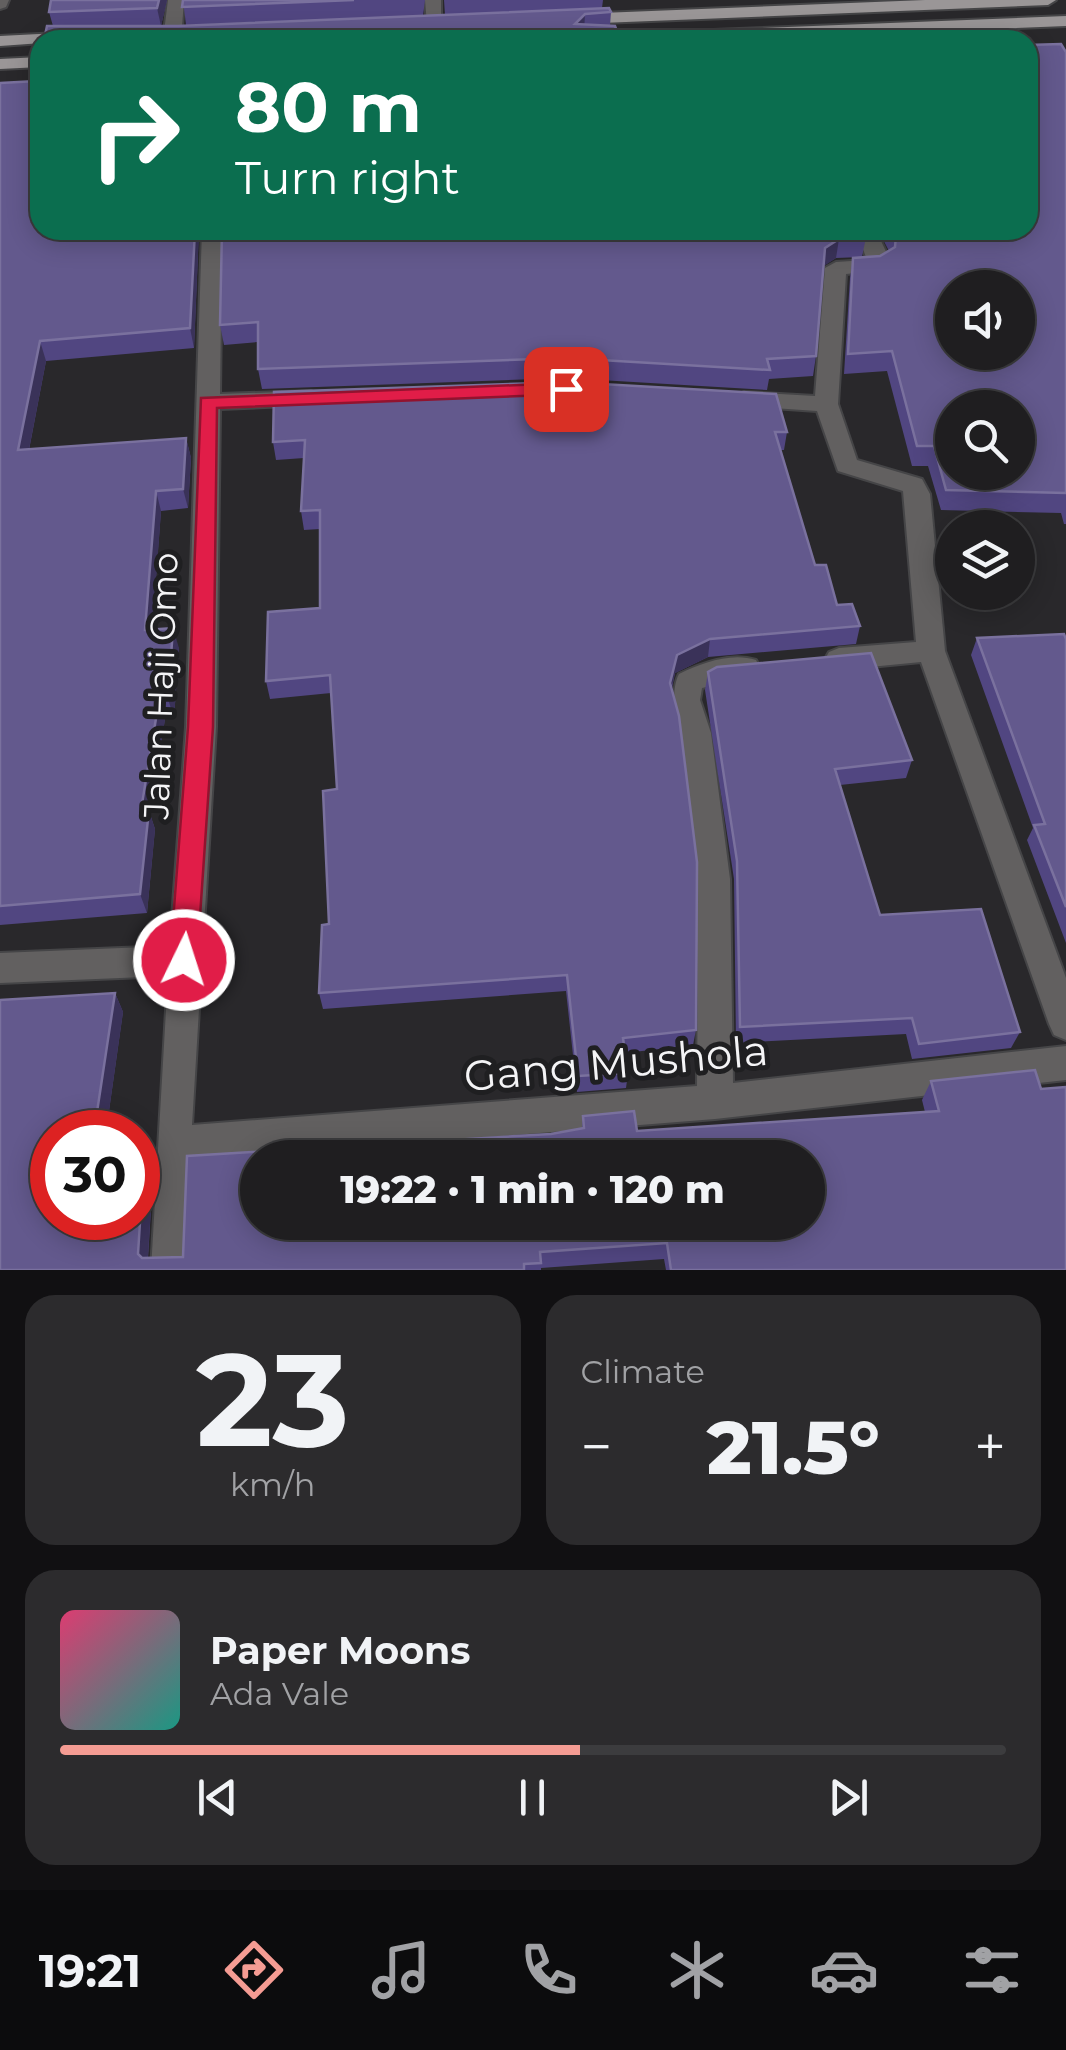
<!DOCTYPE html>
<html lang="en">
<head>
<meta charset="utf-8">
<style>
	:root { --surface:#1f1e20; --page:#2c2b2d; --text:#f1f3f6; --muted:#a1a2a5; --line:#3c3c3e; --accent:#f59c93 }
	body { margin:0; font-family:Montserrat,sans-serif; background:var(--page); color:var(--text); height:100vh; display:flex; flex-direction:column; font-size:38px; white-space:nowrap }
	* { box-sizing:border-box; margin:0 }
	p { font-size:32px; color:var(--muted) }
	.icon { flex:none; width:55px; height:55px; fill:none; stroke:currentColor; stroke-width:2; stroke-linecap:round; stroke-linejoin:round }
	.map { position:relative; height:1270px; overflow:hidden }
	.details { display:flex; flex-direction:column; gap:25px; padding:25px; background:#111012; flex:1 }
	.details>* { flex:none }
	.hud { position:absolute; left:30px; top:30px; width:1008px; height:210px; border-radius:30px; box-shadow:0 5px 25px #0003,0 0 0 2px var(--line); background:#0b6e4f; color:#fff; overflow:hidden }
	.fabs { position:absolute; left:935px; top:270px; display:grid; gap:20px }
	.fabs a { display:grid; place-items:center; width:100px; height:100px; border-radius:50%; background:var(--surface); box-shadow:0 5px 25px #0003,0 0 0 2px var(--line); font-size:50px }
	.speed { position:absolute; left:30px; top:1110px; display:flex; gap:20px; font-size:50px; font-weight:700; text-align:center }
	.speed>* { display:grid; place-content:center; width:130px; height:130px; border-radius:50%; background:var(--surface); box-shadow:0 5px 25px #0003,0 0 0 2px var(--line); line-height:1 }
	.speed .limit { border:15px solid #d22; background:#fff; color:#111 }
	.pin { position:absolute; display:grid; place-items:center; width:85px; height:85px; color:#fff; margin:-42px; border-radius:20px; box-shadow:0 5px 15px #0006 }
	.me { position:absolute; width:110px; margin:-55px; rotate:4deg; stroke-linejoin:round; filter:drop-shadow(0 0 8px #0008) }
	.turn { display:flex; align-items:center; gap:35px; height:210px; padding:0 40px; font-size:45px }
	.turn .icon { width:130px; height:130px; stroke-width:2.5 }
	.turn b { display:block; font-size:70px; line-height:85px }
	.big { font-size:75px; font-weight:800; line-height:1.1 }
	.details .widget { flex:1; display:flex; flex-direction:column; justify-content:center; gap:15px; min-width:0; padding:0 35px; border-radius:30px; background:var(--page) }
	.details .dial { align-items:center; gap:0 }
	.dial b { font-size:130px; line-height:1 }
	.song { display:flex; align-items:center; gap:30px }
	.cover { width:120px; height:120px; border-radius:15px; background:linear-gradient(135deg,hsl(340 70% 55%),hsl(170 70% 35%)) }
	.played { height:10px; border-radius:5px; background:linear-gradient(90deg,var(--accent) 55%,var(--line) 55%) }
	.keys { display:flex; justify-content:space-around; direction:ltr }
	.heat { display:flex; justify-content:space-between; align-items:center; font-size:55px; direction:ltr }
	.details .tiles { flex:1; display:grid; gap:25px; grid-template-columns:1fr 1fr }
	.widget:last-child { grid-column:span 2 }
	.trip { position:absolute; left:240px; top:1140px; width:585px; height:100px; border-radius:50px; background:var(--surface); box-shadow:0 5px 25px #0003,0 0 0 2px var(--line); font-weight:800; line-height:100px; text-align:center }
	.tabs { display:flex; height:160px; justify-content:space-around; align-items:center; background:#0c0c0d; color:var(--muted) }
	.tabs .icon { width:70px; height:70px }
	.tabs .current { color:var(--accent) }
	.tabs b { font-size:45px; color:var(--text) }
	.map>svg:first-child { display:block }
</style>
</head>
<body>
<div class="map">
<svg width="1066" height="1270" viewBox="0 0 1066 1270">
	<rect width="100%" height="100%" fill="#29282b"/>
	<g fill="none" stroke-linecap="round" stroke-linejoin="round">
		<defs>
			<polygon id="service" points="0,0 9,0 6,7 0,9"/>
			<g id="minor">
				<polygon points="168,0 184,0 181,40 163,40"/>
				<polygon points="425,0 441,0 441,28 427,24"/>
				<path d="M202,230H222L220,394L311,391L323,398L311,405L220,409L216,727L192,1125L697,1086C698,982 699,883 687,779C683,750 666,699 679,674C702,663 731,652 756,660L760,668L756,676L702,688L700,700L711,733L730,879L733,1083L1066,1046V1080L715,1119L191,1161L189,1270H151L168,976L0,983V953L170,946L186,727Z"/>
				<polygon points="856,230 876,230 888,256 883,270 846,274 838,404 857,460 922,479 930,494 945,651 1066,978 1066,1040 1054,1035 1049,1024 921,662 839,670 829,666 825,659 829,652 839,648 916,642 903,491 838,471 817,411 744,406 732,399 744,392 815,396 825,268 836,262 867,260"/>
			</g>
			<g id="primary">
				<polygon points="925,0 1056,0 1048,5 576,24 568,19 576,14"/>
				<polygon points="1066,16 1066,26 715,40 577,40 586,35"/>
				<polygon points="78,32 84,33 84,40 0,46 0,36"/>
				<polygon points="40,57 40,67 0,69 0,59"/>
			</g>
		</defs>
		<!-- service casing -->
		<use href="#service" stroke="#454547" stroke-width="4"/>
		<!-- minor casing -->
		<use href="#minor" stroke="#454547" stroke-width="4"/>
		<!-- primary casing -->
		<use href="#primary" stroke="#454547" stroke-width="4"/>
		<!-- service -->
		<use href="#service" fill="#626060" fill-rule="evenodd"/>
		<!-- minor -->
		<use href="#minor" fill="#626060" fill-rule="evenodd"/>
		<!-- primary -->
		<use href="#primary" fill="#9a9697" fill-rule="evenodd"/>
	</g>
	<!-- wall -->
	<g fill="#514681" fill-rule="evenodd">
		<polygon points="51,0 167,0 161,26 178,26 471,14 445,15 444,0 603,0 602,8 609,8 611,12 610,26 615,26 620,39 700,37 700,40 44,40 47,26 53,26 49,12"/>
		<polygon points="183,0 425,0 423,16 186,25"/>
		<polygon points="1066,52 1066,524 1064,524 1061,513 941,510 928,466 912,466 887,371 844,374 850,278 853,258 880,256 889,251 878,230 1028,230"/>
		<polygon points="37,81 40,230 199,230 194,348 46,361 29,450 186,438 191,458 188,508 161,511 152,630 179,648 174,718 165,719 150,814 155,829 147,913 0,925 0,83"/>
		<polygon points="222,230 866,237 862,257 836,258 823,266 816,356 813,376 769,379 767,390 566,378 262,389 258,369 258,342 224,345 220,325"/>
		<polygon points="274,392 787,432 784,450 780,450 815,565 837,605 860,626 856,644 708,657 675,673 672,688 696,1030 693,1045 625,1053 628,1073 626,1088 577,1092 566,991 323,1009 319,993 329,924 337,789 331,693 270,699 266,681 320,608 320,529 304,530 301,511 304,458 276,460 273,442"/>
		<polygon points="977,638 1066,639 1066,943 1027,840 1033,828 971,655"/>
		<polygon points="708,672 912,760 906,778 840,785 880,915 1020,1032 1011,1048 912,1059 906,1034 736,1043 734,879 705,690"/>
		<path d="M115,993L123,1012L106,1132H52V1218H138V1159H144L153,1176L148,1258L183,1257L187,1156L551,1134L582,1128L583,1116L634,1111L637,1131L925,1112L922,1100L931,1081L1035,1070L1041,1089L1066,1087V1270H666L664,1259L541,1268V1270H0V1000ZM258,1158H808V1222H258Z"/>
	</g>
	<!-- shaded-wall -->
	<g fill="#3a3259">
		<polygon points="159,0 167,0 161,26 157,8"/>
		<polygon points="585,14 584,32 575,24"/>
		<polygon points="195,230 199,230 194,348 190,328"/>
		<polygon points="839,239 836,258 821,268 825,248"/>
		<polygon points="40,341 46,361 25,470 18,450"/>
		<polygon points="186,438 191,458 188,508 183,489"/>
		<polygon points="156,491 161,511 151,650 145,630"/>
		<polygon points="173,628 179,648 174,718 168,699"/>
		<polygon points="710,639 708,657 675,673 668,701 670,683 677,655"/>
		<polygon points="159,700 165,719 150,814 155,829 147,913 140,894 141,810"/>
		<polygon points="115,993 123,1012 106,1132 94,1132"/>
		<polygon points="144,1159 153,1176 147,1270 138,1254"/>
	</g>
	<!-- building -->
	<g fill="#63598d" stroke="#7a719e" stroke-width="2.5" fill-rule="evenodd">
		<polygon points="51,0 159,0 157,8 49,12"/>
		<polygon points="183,0 354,0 182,7"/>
		<polygon points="609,8 611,12 585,14 575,24 615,26 620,39 700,37 700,40 44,40 47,26 178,26"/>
		<path d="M1061,44L1066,52V493L946,490L934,446H917L892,351L848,354L853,258L880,256L895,247L896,235L893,230H1028V45ZM952,288H1018V352H952ZM952,408H1018V472H952Z"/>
		<polygon points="40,62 40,230 195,230 190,328 40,341 18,450 186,438 183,489 156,491 145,630 173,628 168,699 159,700 141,810 149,810 140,894 0,906 0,83 37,81"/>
		<polygon points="222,230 863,230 866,237 839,239 825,248 816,356 767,359 770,370 567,358 258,369 258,322 220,325"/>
		<polygon points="566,382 776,394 787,432 775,432 815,565 826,565 837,605 852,604 860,626 710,639 677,655 670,683 679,716 697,862 696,1030 623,1038 628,1073 578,1076 567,975 319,993 322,925 329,924 323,791 337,789 330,675 266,681 268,612 320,608 320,510 301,511 305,440 273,442 274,392"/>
		<polygon points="1064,634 1066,639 1066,907 1034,825 1045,824 977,638"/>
		<polygon points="871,653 912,760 835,769 880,915 981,909 1020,1032 919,1044 912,1018 740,1027 737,861 708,672 717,667"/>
		<path d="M115,993L94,1132H52V1218H138V1159H144L138,1254L142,1258L183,1257L187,1156L551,1134L584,1128L583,1116L634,1111L637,1131L939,1111L931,1081L1035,1070L1041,1089L1066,1087V1270H671L667,1243L540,1252L541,1263L524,1264V1270H0V1000ZM258,1158H808V1222H258Z"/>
	</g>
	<!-- route -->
	<polygon fill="#e11d48" stroke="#92132f" stroke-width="2.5" points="566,383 576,389 573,394 217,408 213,727 197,960 193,969 184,972 174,969 170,960 188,727 201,398"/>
	<g text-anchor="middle" stroke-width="10" stroke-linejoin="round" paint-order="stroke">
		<!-- street labels -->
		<g font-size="35" fill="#f4f4f6" stroke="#1f1f21">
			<text transform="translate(161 686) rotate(-88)" y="12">Jalan Haji Omo</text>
		</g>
		<!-- near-street labels -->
		<g font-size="42" fill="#f4f4f6" stroke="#1f1f21">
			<text transform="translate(616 1063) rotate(-5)" y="15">Gang Mushola</text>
		</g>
	</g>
</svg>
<div class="fabs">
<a><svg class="icon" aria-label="sound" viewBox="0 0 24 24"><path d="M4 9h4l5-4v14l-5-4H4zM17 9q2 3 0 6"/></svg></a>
<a><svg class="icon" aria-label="search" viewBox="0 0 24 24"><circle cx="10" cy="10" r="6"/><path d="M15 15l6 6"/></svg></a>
<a><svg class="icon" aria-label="layers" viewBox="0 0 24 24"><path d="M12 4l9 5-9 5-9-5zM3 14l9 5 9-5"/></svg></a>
</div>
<div class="speed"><div class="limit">30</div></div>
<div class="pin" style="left:566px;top:389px;background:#d93025"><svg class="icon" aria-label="arrive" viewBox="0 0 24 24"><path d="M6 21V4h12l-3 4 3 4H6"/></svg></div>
<svg class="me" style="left:184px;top:960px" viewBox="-20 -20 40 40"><circle r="17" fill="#e11d48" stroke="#fff" stroke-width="3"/><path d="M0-11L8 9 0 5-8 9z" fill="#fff"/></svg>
<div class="trip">19:22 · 1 min · 120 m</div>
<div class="hud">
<div class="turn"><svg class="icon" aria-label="right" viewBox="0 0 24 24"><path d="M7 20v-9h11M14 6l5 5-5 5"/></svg><div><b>80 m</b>Turn right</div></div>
</div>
</div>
<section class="details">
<div class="tiles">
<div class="widget dial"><b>23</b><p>km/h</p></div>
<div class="widget"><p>Climate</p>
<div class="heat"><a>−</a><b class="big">21.5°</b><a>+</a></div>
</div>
<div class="widget">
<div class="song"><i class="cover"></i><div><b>Paper Moons</b><p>Ada Vale</p></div></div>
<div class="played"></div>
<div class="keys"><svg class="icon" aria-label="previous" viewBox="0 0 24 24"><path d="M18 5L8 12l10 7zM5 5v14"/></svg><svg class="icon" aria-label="pause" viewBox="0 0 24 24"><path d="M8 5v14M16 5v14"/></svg><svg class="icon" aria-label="next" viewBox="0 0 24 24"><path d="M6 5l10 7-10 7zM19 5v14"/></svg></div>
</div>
</div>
</section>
<nav class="tabs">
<b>19:21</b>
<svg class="icon current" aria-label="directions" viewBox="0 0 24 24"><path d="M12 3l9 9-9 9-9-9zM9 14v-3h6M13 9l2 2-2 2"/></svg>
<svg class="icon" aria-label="music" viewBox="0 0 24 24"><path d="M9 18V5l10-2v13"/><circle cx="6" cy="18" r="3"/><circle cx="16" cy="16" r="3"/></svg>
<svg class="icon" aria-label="phone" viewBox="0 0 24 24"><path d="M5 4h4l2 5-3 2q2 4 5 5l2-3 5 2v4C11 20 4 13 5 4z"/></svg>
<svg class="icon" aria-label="climate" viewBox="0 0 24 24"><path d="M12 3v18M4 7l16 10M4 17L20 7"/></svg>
<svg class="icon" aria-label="car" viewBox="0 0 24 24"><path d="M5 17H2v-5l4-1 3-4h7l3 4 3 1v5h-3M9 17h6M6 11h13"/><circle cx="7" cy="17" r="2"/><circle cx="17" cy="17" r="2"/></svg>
<svg class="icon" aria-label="filters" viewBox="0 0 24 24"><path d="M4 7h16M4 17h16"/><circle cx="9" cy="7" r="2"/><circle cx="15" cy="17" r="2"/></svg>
</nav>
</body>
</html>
